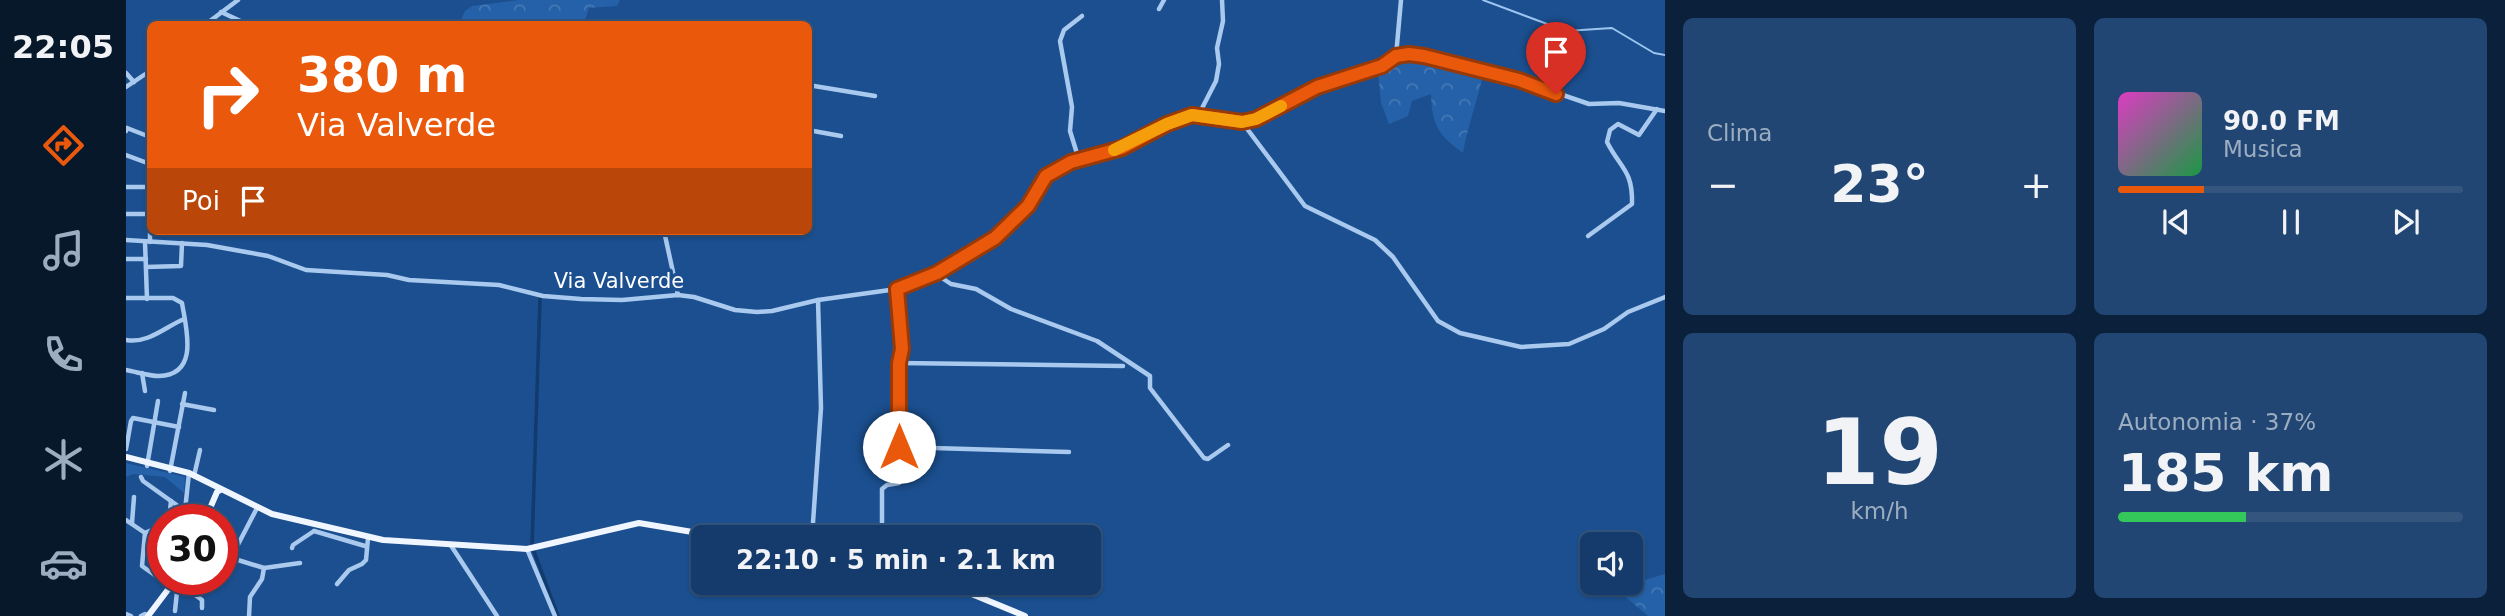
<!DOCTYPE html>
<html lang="it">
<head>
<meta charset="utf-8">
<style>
	:root { --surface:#143b6b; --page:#214673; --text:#f1f3f6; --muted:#9dadc1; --line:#33557e; --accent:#ea580c }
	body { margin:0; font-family:"DejaVu Sans",sans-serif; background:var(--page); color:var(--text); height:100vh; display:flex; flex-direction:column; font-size:26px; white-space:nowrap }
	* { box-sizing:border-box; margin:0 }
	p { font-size:23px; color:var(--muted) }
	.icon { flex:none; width:38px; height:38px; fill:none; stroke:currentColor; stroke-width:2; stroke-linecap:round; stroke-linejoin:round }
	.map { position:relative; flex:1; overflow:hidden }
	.sheet { display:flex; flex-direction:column; gap:18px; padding:18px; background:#0b203b; width:840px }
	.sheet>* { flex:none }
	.hud { position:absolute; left:21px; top:21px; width:665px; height:214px; border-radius:10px; box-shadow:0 2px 5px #0004,0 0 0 2px var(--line); background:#ea580c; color:#fff; overflow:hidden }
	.buttons { position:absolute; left:1454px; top:532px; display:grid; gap:14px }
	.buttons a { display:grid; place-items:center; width:63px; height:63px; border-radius:10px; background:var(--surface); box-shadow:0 2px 5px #0004,0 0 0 2px var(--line); font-size:35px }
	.speed { position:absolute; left:21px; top:504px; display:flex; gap:14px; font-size:35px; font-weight:700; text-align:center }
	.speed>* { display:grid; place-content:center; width:91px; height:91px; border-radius:50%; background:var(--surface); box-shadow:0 2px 5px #0004,0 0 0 2px var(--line); line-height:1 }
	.speed .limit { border:10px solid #d22; background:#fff; color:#111 }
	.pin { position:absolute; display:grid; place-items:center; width:60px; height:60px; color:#fff; margin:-72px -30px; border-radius:50% 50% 50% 0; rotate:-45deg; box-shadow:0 0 7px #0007 }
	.pin .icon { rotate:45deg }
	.me { position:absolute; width:77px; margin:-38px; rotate:0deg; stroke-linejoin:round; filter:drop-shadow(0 0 5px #0008) }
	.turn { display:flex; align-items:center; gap:24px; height:147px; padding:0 35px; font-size:32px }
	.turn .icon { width:91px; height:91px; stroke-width:2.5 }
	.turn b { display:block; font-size:49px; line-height:60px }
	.then { display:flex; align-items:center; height:66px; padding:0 35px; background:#0003; gap:14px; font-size:26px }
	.big { font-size:52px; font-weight:800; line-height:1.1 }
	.sheet .widget { flex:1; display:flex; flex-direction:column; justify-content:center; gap:10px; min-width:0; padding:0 24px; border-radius:10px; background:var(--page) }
	.sheet .dial { align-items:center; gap:0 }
	.dial b { font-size:91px; line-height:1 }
	.song { display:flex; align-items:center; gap:21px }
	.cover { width:84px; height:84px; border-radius:10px; background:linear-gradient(135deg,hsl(310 70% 55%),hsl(140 70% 35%)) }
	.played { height:7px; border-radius:4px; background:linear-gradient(90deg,var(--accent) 25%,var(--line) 25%) }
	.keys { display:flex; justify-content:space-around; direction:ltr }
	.heat { display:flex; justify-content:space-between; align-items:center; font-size:38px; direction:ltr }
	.charge { height:10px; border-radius:5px; background:linear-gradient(90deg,#34c759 37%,var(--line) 0) }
	.sheet .tiles { flex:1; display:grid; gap:18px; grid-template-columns:repeat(2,1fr) }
	.trip { position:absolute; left:565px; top:525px; width:410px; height:70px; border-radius:10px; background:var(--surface); box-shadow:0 2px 5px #0004,0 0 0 2px var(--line); font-weight:800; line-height:70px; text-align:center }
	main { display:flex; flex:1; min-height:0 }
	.tabs { display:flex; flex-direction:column; width:126px; justify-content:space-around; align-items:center; background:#08182b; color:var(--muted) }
	.tabs .icon { width:49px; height:49px }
	.tabs .on { color:var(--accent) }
	.tabs b { font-size:32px; color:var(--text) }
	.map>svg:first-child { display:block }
</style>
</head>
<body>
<main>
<nav class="tabs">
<b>22:05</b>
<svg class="icon on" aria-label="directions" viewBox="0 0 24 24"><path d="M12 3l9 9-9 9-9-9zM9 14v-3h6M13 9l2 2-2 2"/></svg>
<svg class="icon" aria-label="music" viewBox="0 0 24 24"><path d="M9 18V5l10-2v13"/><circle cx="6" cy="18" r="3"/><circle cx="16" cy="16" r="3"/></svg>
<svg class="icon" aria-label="phone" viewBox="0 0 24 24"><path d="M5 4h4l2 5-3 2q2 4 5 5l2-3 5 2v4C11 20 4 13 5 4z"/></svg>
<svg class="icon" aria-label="climate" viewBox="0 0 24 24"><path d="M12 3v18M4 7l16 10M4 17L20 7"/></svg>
<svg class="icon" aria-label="car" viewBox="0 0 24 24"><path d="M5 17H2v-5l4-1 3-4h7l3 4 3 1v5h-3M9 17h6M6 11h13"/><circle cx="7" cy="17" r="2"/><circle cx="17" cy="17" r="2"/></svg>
</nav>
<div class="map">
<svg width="1539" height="616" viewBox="0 0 1539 616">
	<defs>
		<pattern id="forest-crowns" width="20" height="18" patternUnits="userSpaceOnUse" patternTransform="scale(1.75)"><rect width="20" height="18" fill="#2461a8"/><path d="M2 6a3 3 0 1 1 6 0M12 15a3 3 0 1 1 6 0" fill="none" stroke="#4579b5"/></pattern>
	</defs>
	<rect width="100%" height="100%" fill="#1b4f8f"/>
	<!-- green -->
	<polygon fill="#2461a8" points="0,463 59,477 58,493 39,477 7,474 0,477"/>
	<!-- forest -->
	<g fill="url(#forest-crowns)">
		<polygon points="393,0 494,0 491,6 463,8 458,24 333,24 339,11 346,6"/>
		<path d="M1288,57L1297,60L1298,57L1357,75C1351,102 1342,125 1337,153C1312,135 1306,125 1305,94L1286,101L1282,116L1263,124L1255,103L1252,72Z"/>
		<polygon points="1505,566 1515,581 1539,574 1539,616 1522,616 1495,593 1492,585 1493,583 1505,583"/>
	</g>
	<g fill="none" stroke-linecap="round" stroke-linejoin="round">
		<!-- stream -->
		<polyline stroke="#9cc4f0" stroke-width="2" points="1357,0 1440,31 1486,28 1528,53 1539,55"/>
		<!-- canal -->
		<polyline stroke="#123a6d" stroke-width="3.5" points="414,298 406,546 432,616"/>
		<!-- minor -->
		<g stroke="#a9c9ee" stroke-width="4.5">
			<polyline points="1033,9 1038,0"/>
			<polyline points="95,12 121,24"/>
			<polyline points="80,24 112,0"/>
			<polyline points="1270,56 1275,0"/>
			<polyline points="0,73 8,82"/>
			<polyline points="682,85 749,96"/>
			<polyline points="0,87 24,71"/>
			<polyline points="1072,116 1090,81 1093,64 1091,48 1097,21 1096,0"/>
			<polyline points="1116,122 1179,206 1249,240 1267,257 1312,321 1334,333 1395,347 1443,344 1478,329 1502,312 1539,297"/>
			<polyline points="682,130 715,136"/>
			<polyline points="0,131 1,128 24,137"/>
			<polyline points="0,155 24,164"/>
			<polyline points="953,160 944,131 946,107 934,41 938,30 956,16"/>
			<polyline points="0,187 24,187"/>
			<polyline points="0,214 24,214"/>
			<polyline points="538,231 552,295"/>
			<path d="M1462,236L1506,204C1507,170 1494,168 1481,142L1484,130L1492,124L1513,135L1531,109"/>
			<polyline points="0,240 81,245 142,256 180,270 261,275 283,280 373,285 417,296 455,299 496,300 552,295 568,297 609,310 631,312 646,311 692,300 771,289 812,273 835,256 868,238 902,206 920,176 927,171 945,162 996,148 1041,124 1066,115 1116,122 1130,119 1191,87 1256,66 1270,56 1283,54 1298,56 1393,80 1463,104 1493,103 1539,111"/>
			<polyline points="19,242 21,299"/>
			<polyline points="24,242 24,229"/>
			<polyline points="0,259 20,259"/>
			<polyline points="20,267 55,266 56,243"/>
			<polyline points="810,274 825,284 850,289 885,309 971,341 1024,376 1024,388 1078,458 1082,459 1102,445"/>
			<path d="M0,298H47L56,303C60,328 74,375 33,376C23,376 11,372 0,370"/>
			<path d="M0,340C22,344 39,327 58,319"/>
			<polyline points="773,363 997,366"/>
			<polyline points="16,373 19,391"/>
			<polyline points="56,404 88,410"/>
			<polyline points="773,447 943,452"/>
			<polyline points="0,449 5,421 7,418 53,427"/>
			<polyline points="21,466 32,401"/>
			<polyline points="44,471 59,393"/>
			<polyline points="68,476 74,450"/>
			<polyline points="15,477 17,481 59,511"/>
			<polyline points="0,520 19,533 16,566 44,586"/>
			<polyline points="43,520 45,501"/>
			<polyline points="58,520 63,473"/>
			<polyline points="6,523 8,497"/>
			<polyline points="188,531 239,546"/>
			<polyline points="19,533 37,525"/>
			<polyline points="686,537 695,408 692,300"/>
			<polyline points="756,537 756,489 761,485 773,483 773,375 776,349 771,289"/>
			<polyline points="324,544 371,616"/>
			<polyline points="166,548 167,545 188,531"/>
			<polyline points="401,549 429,616"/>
			<polyline points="96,555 138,568 174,563"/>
			<polyline points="105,558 131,508"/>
			<polyline points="49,580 76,600 76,608"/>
			<polyline points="211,584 223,570 236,564 240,560 242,538"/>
			<polyline points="49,611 52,582"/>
			<polyline points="0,614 5,616"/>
			<polyline points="15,616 19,614"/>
			<polyline points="123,616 124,597 136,579 138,568"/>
		</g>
		<!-- major -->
		<g stroke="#f0f6ff" stroke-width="6">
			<polyline points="0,457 63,473 146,514 257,540 401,549 513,523 596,537"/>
			<polyline points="79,520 91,492 94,490"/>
			<polyline points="819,583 899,616"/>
			<polyline points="22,616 50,579"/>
		</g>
	</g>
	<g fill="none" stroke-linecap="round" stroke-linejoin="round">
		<defs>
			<polyline id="route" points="773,447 773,363 776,349 771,289 811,273 869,238 902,206 920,176 945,162 996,148 1041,124 1066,115 1116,122 1130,119 1191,87 1256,66 1270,56 1283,54 1298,56 1393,80 1430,94"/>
		</defs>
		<!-- route casing -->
		<use href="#route" stroke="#983908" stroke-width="18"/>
		<!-- route -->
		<use href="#route" stroke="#ea580c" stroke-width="12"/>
		<!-- slow -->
		<polyline stroke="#f59e0b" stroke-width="12" points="988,150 1041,124 1066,115 1116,122 1130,119 1155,106"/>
	</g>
	<g text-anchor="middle" stroke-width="7" stroke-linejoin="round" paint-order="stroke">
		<!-- street labels -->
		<g font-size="21" fill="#fff" stroke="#1b4f8f">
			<text x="493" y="288">Via Valverde</text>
		</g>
	</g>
</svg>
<div class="buttons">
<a><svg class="icon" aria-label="sound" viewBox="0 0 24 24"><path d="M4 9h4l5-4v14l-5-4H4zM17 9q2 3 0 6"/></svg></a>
</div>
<div class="speed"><div class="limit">30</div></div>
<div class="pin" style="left:1430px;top:94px;background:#d93025"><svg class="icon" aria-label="arrive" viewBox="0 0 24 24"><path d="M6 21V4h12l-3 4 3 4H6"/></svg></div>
<svg class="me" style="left:773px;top:447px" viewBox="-20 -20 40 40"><circle r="19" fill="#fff"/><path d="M0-13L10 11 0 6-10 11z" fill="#ea580c"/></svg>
<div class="trip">22:10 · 5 min · 2.1 km</div>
<div class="hud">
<div class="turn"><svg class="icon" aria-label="right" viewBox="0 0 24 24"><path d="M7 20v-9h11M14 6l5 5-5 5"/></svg><div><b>380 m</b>Via Valverde</div></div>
<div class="then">Poi<svg class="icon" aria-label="arrive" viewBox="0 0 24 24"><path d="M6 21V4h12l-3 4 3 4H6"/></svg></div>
</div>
</div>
<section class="sheet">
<div class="tiles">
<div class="widget"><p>Clima</p>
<div class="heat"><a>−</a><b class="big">23°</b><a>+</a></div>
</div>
<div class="widget">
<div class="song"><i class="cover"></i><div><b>90.0 FM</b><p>Musica</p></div></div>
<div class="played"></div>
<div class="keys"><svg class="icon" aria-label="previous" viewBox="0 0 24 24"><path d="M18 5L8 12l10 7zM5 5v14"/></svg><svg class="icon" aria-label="pause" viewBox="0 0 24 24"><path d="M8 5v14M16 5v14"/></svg><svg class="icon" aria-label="next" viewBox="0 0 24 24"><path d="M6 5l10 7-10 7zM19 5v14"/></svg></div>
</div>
<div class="widget dial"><b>19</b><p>km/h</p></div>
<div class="widget"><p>Autonomia · 37%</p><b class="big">185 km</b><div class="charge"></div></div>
</div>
</section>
</main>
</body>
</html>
